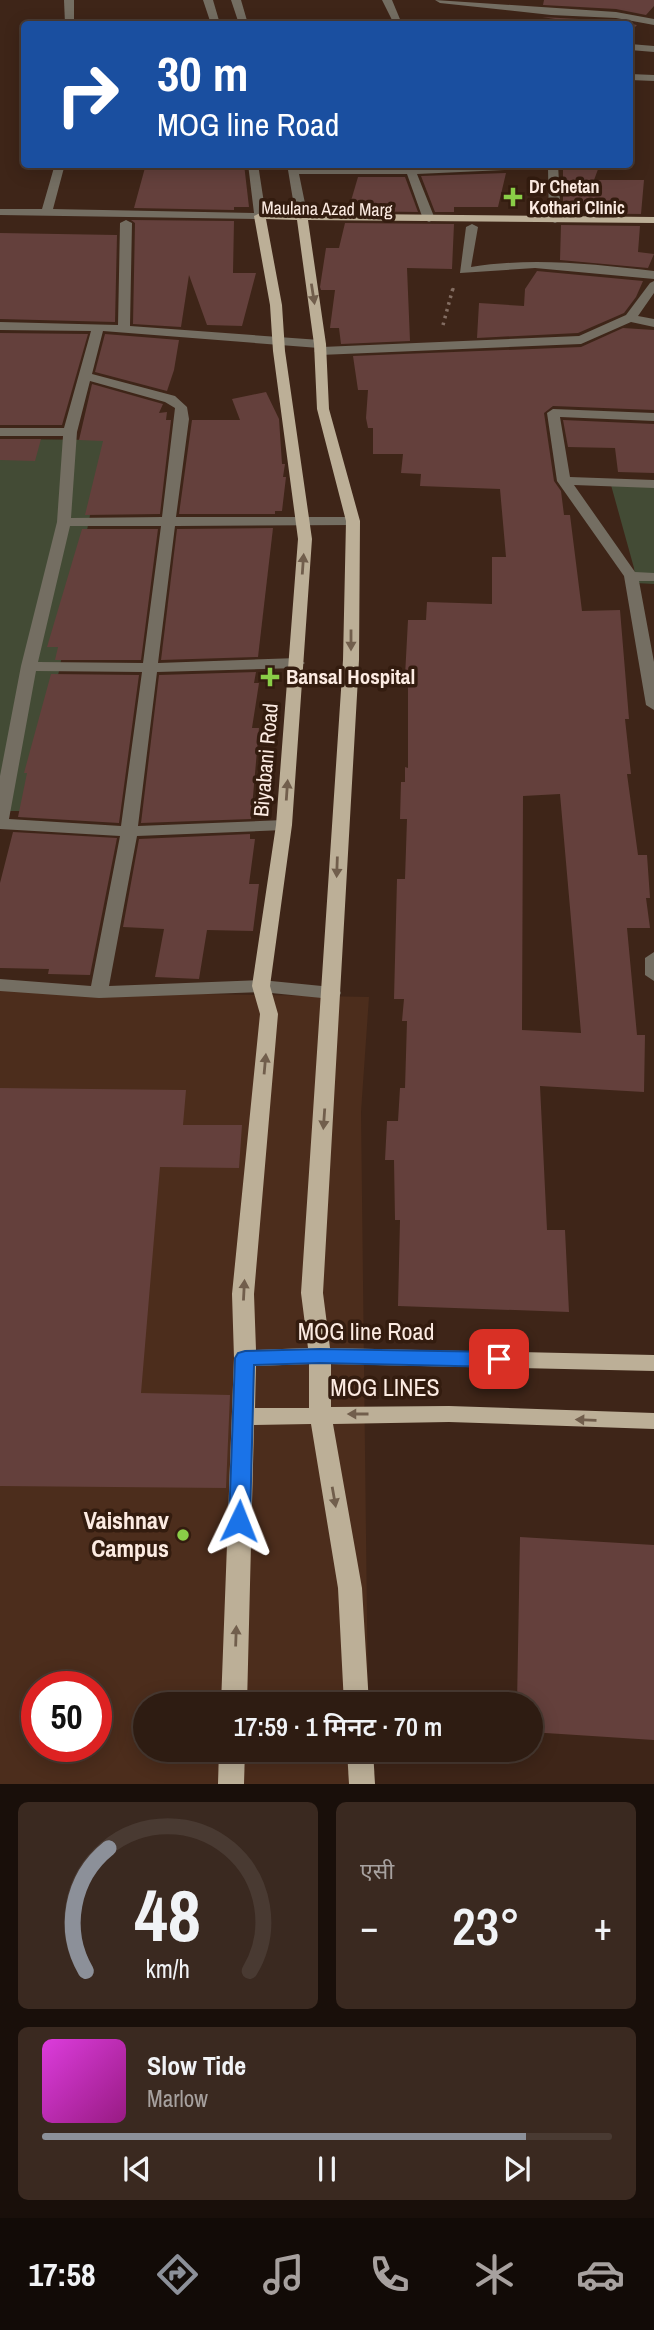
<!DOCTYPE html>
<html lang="hi">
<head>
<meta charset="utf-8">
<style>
	:root { --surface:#2e1c12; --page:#3a2920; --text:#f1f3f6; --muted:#a7a19f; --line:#493a32; --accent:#8c9099 }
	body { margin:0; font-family:"Archivo Narrow","Noto Sans Devanagari",sans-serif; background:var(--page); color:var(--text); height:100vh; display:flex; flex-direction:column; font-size:26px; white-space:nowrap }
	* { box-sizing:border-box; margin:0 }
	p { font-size:23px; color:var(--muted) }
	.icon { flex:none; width:38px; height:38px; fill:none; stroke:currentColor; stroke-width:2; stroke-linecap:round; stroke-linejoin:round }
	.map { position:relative; height:1784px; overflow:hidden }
	.panel { display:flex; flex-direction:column; gap:18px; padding:18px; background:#190f0a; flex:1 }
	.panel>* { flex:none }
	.top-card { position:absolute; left:21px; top:21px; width:612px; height:147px; border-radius:7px; box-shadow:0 4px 18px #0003,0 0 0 2px var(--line); background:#1a4fa0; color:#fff; overflow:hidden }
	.speed { position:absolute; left:21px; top:1671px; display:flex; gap:14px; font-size:35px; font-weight:700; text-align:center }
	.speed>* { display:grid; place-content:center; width:91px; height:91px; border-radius:50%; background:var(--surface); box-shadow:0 4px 18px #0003,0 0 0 2px var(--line); line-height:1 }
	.speed .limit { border:10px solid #d22; background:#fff; color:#111 }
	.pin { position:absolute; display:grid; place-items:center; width:60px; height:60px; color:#fff; margin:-30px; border-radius:14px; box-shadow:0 4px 10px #0006 }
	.me { position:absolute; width:77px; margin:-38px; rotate:2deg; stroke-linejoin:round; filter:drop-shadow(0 0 5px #0008) }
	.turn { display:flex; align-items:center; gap:24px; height:147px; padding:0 21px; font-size:32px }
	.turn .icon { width:91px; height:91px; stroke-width:2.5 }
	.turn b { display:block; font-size:49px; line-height:60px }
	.big { font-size:52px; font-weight:600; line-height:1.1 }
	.panel .card { flex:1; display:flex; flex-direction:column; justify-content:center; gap:10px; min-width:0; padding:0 24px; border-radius:10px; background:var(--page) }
	.panel .dial { align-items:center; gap:0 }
	.dial svg { height:182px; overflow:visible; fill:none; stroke:var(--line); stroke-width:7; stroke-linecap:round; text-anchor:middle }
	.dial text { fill:var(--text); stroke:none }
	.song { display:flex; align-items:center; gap:21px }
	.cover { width:84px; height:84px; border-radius:10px; background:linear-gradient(135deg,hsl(300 70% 55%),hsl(310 70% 35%)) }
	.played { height:7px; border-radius:4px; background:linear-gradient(90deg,var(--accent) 85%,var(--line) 85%) }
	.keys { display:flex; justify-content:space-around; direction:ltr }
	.heat { display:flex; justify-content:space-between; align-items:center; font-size:38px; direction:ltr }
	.panel .tiles { flex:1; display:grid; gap:18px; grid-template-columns:1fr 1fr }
	.card:last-child { grid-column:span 2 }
	.trip { position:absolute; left:133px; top:1692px; width:410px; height:70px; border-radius:35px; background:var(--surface); box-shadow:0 4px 18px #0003,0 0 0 2px var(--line); font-weight:600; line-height:70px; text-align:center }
	.dock { display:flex; height:112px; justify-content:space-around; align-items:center; background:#120b07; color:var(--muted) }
	.dock .icon { width:49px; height:49px }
	.dock .active { color:var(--accent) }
	.dock b { font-size:32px; color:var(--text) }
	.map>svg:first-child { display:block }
</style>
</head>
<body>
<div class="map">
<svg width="654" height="1784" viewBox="0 0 654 1784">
	<rect width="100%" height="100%" fill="#3e2518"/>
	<!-- built -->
	<path fill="#4c2d1c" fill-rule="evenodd" d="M0,985L99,992L369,997L361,1112L368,1704H145V1750H369V1784H0ZM37,1687H96V1746H37Z"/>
	<!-- green -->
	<g fill="#434b35">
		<polygon points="0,439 105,440 31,811 0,811"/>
		<polygon points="611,485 654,485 654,584 636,583 634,568"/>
	</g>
	<!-- building -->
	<g fill="#64403c" fill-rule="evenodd">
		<polygon points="544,0 654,0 654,6 646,15 616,9 543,5"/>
		<polygon points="542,17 616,21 637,25 632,30 630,24 588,24"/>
		<polygon points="146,164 244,164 249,207 234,207 234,210 134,208"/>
		<polygon points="563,164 600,164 594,180 644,180 641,214 563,213"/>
		<polygon points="506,173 498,207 454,207 454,212 435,212 421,176"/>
		<polygon points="358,177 405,177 418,212 348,211"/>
		<polygon points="131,220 234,221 233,273 256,273 242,326 207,325 189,275 181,327 133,324 135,223"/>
		<polygon points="345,223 454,224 452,269 407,268 410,341 341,344 339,328 330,328 335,290 321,290 320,287 326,248 339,248"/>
		<polygon points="561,225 640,226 638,252 654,254 648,268 560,260"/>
		<polygon points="0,233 117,235 115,322 0,319"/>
		<polygon points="537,271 643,281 636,297 624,313 578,333 477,338 479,303 524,306 525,289"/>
		<path d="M623,328L654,330V410L553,406L544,413L554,481L561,491L564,515H570L582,611L620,610L629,719H625L631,774H627L638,855H647L650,898H646L650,928H627L637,1035H645L644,1092L540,1086L547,1230H565L569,1312L398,1306L400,1220H395L394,1160H385L387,1121H398L400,1088H405L407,1021H402L404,999H394L397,879H405L407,819H400L401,782H405V767L408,768V676H405L408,620H426L427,602L492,604V557H506L500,489L420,486L421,474L401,473L403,454H373V428H368L366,418L368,390H358L353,356L581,347ZM560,794L581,1033L522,1030L523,796Z"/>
		<polygon points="0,333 88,334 62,425 0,425"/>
		<polygon points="105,334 179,340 174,370 167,391 95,372"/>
		<polygon points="92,384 163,404 159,413 167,412 166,420 171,420 160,514 85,515 103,441 79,440"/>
		<polygon points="266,392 279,419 282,464 285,464 283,477 286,477 282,511 275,511 275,514 179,514 192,420 240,420 232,399"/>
		<polygon points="563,420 654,424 654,473 618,472 615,448 568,447"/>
		<polygon points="0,439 60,439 41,439 35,461 0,460"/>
		<polygon points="273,528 258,657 161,660 177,529"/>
		<polygon points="82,529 158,529 141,660 55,660 58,647 47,647"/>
		<polygon points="256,672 254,683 259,683 252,728 259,728 251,819 141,823 159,675"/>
		<polygon points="51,674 139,675 119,823 18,817 27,773 24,773"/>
		<polygon points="13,832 117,838 90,975 48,974 49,969 0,968 0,883"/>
		<polygon points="250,834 250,839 255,839 249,884 259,884 253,931 207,930 199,979 155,977 164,929 123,927 139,839"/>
		<polygon points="0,1088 186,1090 183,1125 242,1125 239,1168 160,1167 141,1393 230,1395 226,1488 0,1486"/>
		<polygon points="520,1537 654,1545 654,1740 530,1732 530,1704 517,1704"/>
	</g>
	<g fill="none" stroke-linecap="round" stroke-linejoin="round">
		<!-- path-far1 -->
		<polyline stroke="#836d62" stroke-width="2.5" stroke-dasharray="2 3.5" stroke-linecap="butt" points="453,290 454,286"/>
		<!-- path -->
		<polyline stroke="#836d62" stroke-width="3.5" stroke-dasharray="2.5 4.5" stroke-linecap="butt" points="443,325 453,288"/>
		<!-- minor -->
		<g fill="#746e62" fill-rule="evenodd">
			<polygon points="64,0 74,0 74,24 65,24"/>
			<polygon points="203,0 213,0 220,24 211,24"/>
			<polygon points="231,0 241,0 248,24 239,24"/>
			<polygon points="382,0 392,0 402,24 394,24"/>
			<polygon points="435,0 616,12 654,19 654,25 616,18 551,15 440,3"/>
			<polygon points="630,44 654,46 654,52 630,50"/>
			<polygon points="630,74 654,75 654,81 630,80"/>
			<polygon points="55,164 65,164 53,209 254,213 248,164 258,164 266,216 260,219 0,215 0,209 42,209"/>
			<polygon points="287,164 297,164 298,168 558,164 561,220 555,223 549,220 548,168 417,174 435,219 429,222 423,219 407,174 299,174 308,218 302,221 296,218"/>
			<path d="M126,220L132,223L130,326L320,340L326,344L322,347L579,336L626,315L650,283L654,281V293L638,316L654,319V327L631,322L581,344L320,355L314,351L319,348L103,331L92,374L175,396L187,407L189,419L176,517H353L360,521L353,525L175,526L158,663L297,658L305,663L297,668L157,672L138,826L284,820L292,825L284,830L137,836L109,986L261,980L332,987L339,989L341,993L339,997L332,999L261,992L99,998L0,991V979L91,986L120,836L0,829V776L21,666L57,522L63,436H0V428H64L91,331L0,330V322L118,325L120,223ZM90,381L165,402L175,408L162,517L71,518L77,432ZM70,526H161L143,663L38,662ZM36,671L142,672L121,826L9,819Z"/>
			<path d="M472,224L478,227L471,267C532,257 593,264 654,271V279L535,268L460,273L466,227Z"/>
			<polygon points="553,409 654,413 654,421 560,417 570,477 654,480 654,488 574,485 635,572 654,573 654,581 639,581 654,662 654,710 646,705 624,576 557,481 547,413"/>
			<polygon points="654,952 654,981 645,975 645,958"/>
		</g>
		<!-- major -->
		<g fill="#bcaf97" fill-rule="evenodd">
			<path d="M260,213L654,217V223L308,220L326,344L329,409L360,521L359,660L323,1293L330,1348L654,1355V1371L331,1364V1407L449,1406L654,1413V1429L449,1422L333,1424L362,1588L369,1704H344L338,1588L311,1424L254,1425L247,1704H221L234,1358L232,1294L260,1014L252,986L276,825L298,539L273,351L270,305L254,216ZM266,219L297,220L314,344L317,409L346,521L343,660L301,1293L308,1348L256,1350L254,1294L278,1014L270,986L292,825L312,539L285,351L282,305ZM309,1364V1408H255L256,1366Z"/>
			<polygon points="219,1750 245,1750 244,1784 218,1784"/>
			<polygon points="347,1750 373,1750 375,1784 349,1784"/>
		</g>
	</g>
	<!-- one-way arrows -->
	<defs><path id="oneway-solid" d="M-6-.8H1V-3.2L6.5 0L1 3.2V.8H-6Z" transform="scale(1.75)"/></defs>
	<g fill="#715e4c">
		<use href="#oneway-solid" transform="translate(313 294) rotate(81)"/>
		<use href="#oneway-solid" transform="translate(303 564) rotate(-86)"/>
		<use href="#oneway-solid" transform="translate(351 640) rotate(90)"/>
		<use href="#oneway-solid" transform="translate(287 790) rotate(-86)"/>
		<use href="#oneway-solid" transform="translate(337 867) rotate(92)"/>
		<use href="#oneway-solid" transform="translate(265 1064) rotate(-85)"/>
		<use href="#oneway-solid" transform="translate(324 1119) rotate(94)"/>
		<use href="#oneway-solid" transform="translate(244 1290) rotate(-87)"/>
		<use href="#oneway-solid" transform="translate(358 1414) rotate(180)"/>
		<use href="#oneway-solid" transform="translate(586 1420) rotate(-178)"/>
		<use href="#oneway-solid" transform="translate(334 1497) rotate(80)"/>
		<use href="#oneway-solid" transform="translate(236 1636) rotate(-88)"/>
	</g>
	<!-- route -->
	<polygon fill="#1a73e8" stroke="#114b97" stroke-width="2" points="320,1349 499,1352 506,1354 509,1359 506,1365 499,1367 320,1363 254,1365 250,1521 247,1527 239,1530 232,1527 229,1521 235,1358 238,1353 245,1351"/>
	<!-- markers -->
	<g fill="#8ace47" stroke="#331c0f" stroke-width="2.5">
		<path d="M509.5 186.5h7v7h7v7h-7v7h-7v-7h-7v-7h7z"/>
		<path d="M266.5 666.5h7v7h7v7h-7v7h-7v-7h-7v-7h7z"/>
		<circle cx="183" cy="1535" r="7"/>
	</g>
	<g text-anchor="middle" stroke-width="7" stroke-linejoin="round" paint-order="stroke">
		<!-- far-poi labels -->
		<g font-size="18" font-weight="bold" fill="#fcebe2" stroke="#331c0f" text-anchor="start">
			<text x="529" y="193">Dr Chetan<tspan x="529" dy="21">Kothari Clinic</tspan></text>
		</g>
		<!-- far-street labels -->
		<g font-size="18" fill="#fcebe2" stroke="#331c0f">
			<text transform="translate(327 209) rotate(1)" y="6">Maulana Azad Marg</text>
		</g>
		<!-- poi labels -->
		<g font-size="21" font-weight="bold" fill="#fcebe2" stroke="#331c0f" text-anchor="start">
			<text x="286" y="684">Bansal Hospital</text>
		</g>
		<!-- street labels -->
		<g font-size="21" fill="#fcebe2" stroke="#331c0f">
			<text transform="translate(266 760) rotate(-85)" y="7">Biyabani Road</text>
		</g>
		<!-- near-street labels -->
		<g font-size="24" fill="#fcebe2" stroke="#331c0f">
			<text x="366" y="1340">MOG line Road</text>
			<text x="385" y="1396">MOG LINES</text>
		</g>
		<!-- near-poi labels -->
		<g font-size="24" font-weight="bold" fill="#fcebe2" stroke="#331c0f" text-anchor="end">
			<text x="169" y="1529">Vaishnav<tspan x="169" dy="28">Campus</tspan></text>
		</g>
	</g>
</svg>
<div class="speed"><div class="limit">50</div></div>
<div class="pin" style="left:499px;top:1359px;background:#d93025"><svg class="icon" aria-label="arrive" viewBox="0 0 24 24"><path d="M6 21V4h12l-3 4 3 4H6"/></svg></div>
<svg class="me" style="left:239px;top:1521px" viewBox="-20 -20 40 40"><path d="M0-17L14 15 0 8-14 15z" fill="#1a73e8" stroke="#fff" stroke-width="4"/></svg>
<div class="trip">17:59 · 1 मिनट · 70 m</div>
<div class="top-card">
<div class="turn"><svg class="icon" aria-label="right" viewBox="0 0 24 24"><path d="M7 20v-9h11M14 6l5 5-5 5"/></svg><div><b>30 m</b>MOG line Road</div></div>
</div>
</div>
<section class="panel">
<div class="tiles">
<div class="card dial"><svg viewBox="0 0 100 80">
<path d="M14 69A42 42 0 1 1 86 69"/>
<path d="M14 69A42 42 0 0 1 24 15" stroke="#8c9099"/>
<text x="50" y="56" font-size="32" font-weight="700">48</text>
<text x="50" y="72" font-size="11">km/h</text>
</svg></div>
<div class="card"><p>एसी</p>
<div class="heat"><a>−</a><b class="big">23°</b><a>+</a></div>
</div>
<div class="card">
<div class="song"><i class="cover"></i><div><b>Slow Tide</b><p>Marlow</p></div></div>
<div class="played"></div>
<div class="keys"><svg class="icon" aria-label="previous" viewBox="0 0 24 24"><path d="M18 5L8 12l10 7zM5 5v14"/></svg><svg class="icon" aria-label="pause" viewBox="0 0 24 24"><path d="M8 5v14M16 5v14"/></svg><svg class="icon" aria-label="next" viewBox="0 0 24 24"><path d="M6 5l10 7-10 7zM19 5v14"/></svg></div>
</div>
</div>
</section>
<nav class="dock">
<b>17:58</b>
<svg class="icon active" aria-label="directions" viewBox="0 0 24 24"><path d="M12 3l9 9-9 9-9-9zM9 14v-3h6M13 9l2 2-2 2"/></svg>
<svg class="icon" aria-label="music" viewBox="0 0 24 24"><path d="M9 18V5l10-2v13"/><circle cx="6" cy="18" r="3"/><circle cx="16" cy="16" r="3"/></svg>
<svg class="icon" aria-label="phone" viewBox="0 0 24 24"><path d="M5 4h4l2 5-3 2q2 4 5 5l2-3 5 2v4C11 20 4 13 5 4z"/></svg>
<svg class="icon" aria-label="climate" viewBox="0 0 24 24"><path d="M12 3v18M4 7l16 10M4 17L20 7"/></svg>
<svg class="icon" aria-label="car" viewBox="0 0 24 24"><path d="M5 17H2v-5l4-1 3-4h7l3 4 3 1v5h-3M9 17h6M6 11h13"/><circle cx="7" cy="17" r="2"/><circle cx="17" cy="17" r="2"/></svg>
</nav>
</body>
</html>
